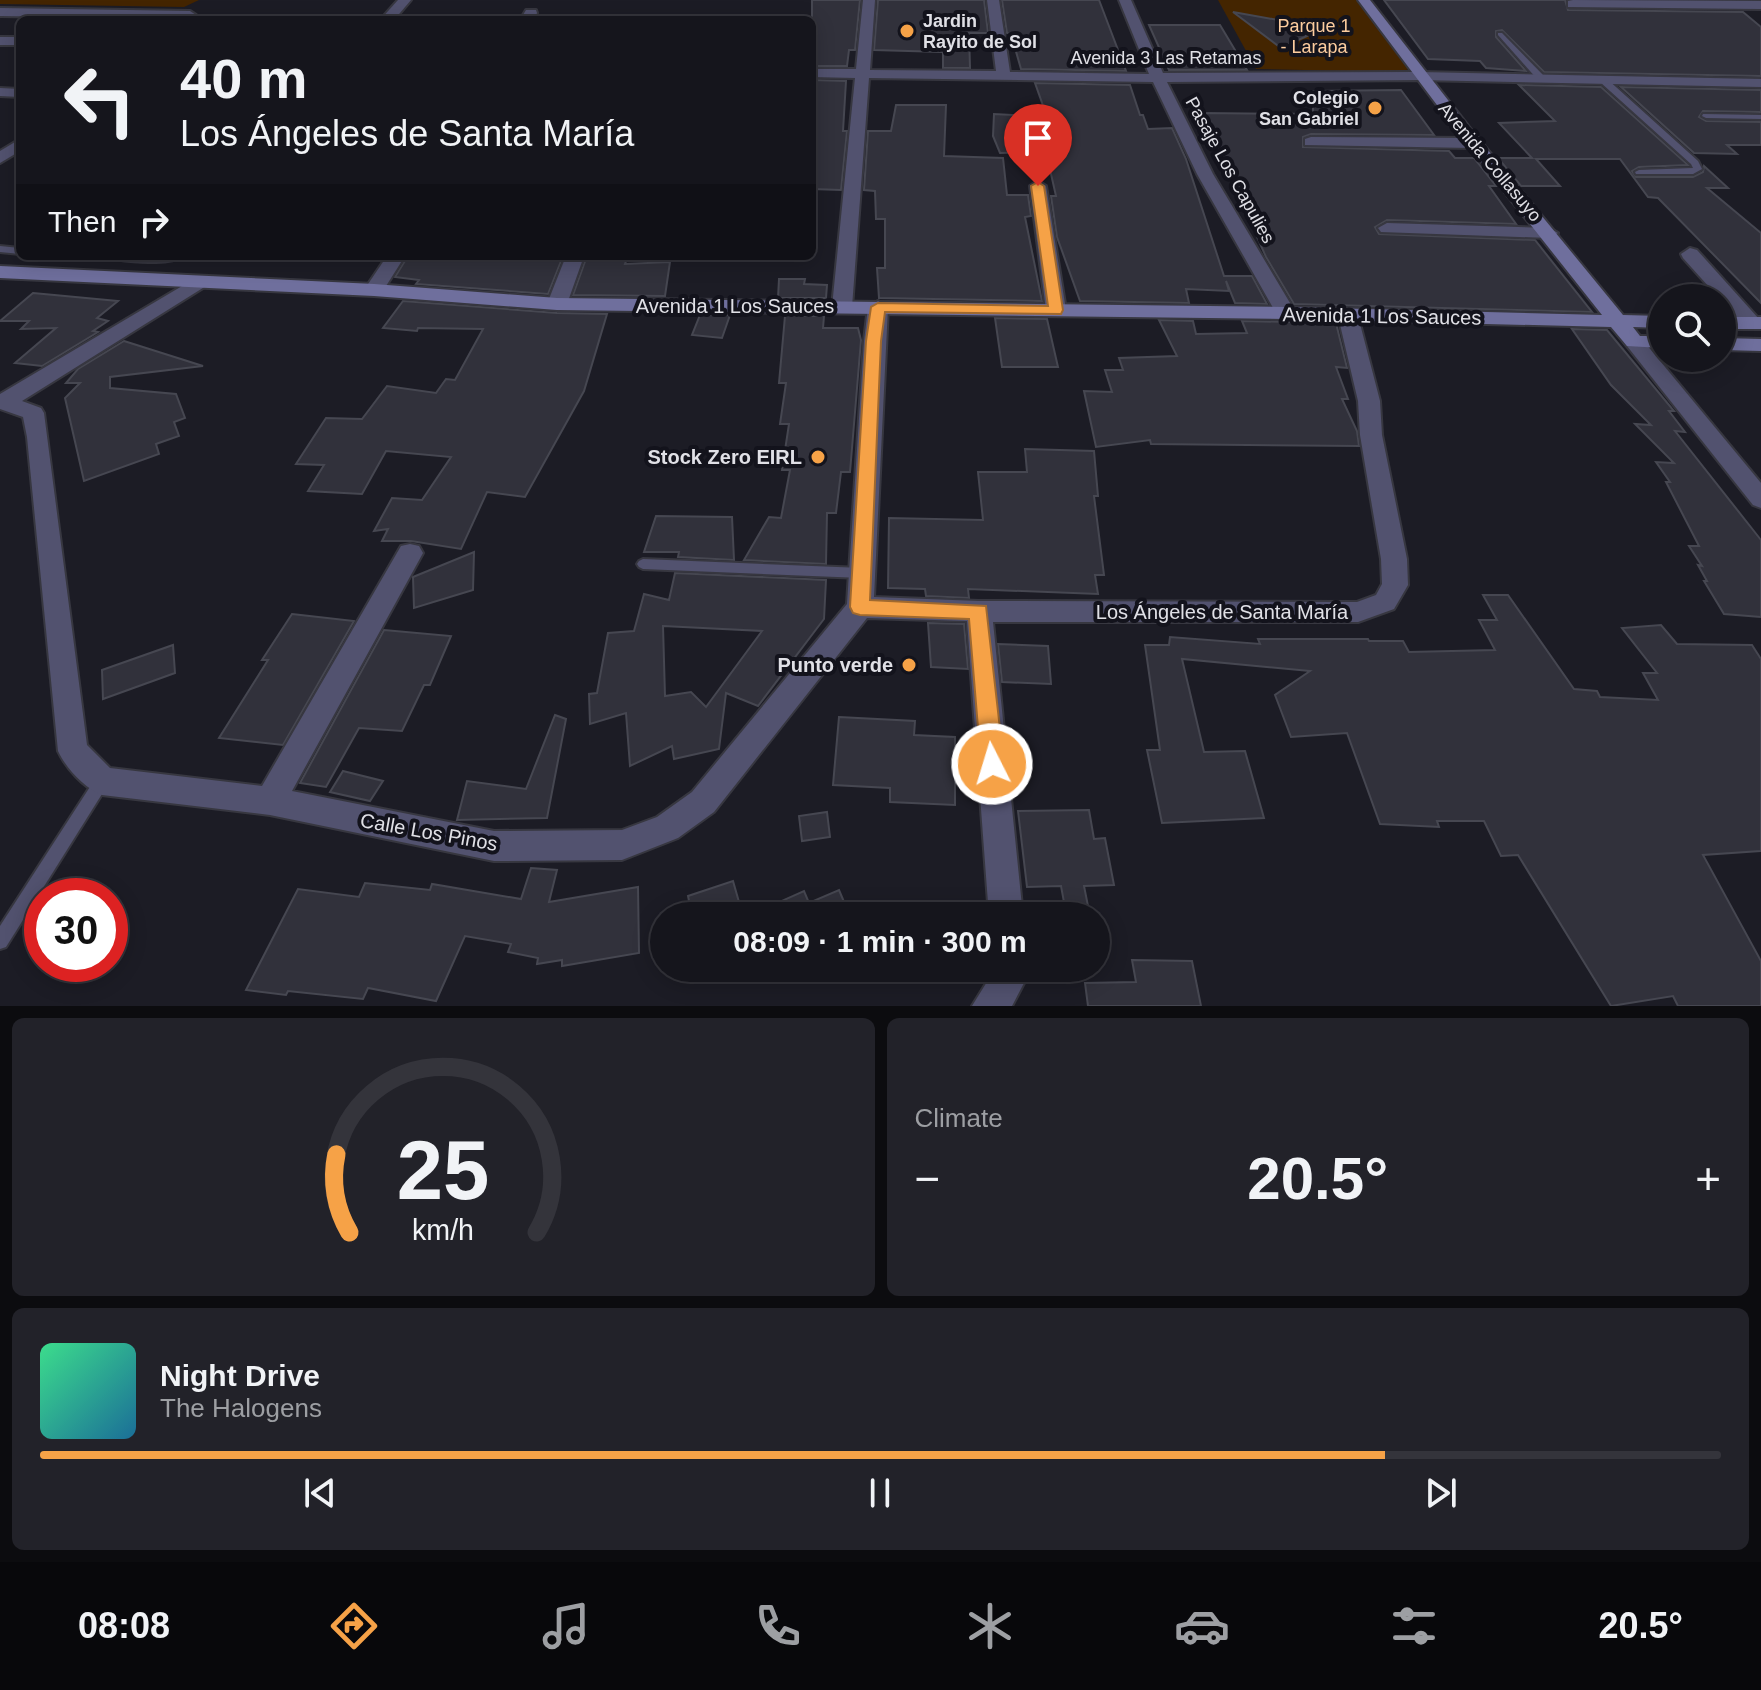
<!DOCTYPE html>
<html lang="en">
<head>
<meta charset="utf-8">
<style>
	:root { --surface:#15151c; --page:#222229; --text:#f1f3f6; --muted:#9d9fa3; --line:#34343b; --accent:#f6a247 }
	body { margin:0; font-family:Arial,sans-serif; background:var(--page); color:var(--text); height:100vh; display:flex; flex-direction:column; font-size:30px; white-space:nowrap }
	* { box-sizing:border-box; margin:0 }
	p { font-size:26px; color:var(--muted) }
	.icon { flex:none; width:44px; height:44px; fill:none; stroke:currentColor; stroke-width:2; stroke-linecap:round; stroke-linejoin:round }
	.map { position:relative; height:1006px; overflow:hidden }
	.side { display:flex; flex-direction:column; gap:12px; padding:12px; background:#0c0c0f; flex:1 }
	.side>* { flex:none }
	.top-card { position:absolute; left:16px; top:16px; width:800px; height:244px; border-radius:12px; box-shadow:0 4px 20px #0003,0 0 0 2px var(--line); background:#15151c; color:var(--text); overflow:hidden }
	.buttons { position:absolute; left:1648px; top:284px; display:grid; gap:16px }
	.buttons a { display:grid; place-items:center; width:88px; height:88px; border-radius:50%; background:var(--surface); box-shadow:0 4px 20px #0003,0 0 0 2px var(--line); font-size:40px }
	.speed { position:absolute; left:24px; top:878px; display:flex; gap:16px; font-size:40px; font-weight:700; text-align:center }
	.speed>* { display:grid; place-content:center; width:104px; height:104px; border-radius:50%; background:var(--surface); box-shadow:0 4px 20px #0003,0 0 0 2px var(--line); line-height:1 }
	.speed .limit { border:12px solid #d22; background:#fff; color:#111 }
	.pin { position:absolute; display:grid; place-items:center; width:68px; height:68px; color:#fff; margin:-82px -34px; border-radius:50% 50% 50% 0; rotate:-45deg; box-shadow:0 0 8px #0007 }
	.pin .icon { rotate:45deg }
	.me { position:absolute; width:88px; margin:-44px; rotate:355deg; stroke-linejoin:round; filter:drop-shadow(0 0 6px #0008) }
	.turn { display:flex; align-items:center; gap:28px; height:168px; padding:0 32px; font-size:36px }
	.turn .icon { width:104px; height:104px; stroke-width:2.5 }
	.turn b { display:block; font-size:56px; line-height:68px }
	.then { display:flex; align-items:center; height:76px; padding:0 32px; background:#0003; gap:16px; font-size:30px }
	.big { font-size:60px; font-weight:700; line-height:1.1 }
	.side .widget { flex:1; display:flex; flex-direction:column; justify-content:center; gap:12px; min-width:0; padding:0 28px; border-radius:12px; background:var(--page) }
	.side .dial { align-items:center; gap:0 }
	.dial svg { height:208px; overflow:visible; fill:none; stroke:var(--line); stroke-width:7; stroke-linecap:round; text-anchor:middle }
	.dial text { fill:var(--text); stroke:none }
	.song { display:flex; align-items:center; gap:24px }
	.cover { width:96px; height:96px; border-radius:12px; background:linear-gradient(135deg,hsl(150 70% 55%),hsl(200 70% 35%)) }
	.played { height:8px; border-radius:4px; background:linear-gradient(90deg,var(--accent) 80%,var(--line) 80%) }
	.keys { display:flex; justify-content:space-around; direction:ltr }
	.heat { display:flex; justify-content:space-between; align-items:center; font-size:44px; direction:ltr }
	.side .tiles { flex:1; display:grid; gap:12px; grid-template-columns:1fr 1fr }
	.widget:last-child { grid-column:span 2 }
	.trip { position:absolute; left:650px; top:902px; width:460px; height:80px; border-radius:40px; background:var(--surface); box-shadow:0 4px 20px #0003,0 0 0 2px var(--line); font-weight:700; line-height:80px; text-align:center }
	.menu { display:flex; height:128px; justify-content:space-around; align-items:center; background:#08080b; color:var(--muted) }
	.menu .icon { width:56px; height:56px }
	.menu .selected { color:var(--accent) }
	.menu b { font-size:36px; color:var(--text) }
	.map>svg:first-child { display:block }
</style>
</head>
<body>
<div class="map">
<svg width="1761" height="1006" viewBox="0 0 1761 1006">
	<rect width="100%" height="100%" fill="#1c1c25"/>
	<!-- green -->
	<g fill="#442500">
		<polygon points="0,0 199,0 184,7 0,4"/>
		<polygon points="1218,0 1358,0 1410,69 1396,72 1256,69"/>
	</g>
	<!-- building -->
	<g fill="#31313b" stroke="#464751" stroke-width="2" fill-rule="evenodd">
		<polygon points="812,0 860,0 855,50 849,50 847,66 812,66"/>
		<polygon points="878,0 984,0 988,33 969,33 970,68 943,68 943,52 874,50"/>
		<polygon points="1002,0 1099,0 1126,71 1021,69 1011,34 1007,33"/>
		<polygon points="1384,0 1565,0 1568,10 1743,12 1761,27 1761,76 1544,72 1502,30 1496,31 1496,37 1526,71 1486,68 1480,61 1428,59"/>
		<polygon points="1233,12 1289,22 1307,36 1281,48"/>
		<polygon points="1149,25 1220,25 1247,70 1169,70"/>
		<polygon points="812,80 846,81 843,131 847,131 841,190 812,189"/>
		<polygon points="1035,83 1130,85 1140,115 1143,115 1148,129 1172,128 1186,159 1224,276 1252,276 1267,304 1235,303 1226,281 1229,291 1186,289 1189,303 1080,301 1057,237 1051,196 1056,196 1046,152 1000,153 993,136 994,114 1047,117"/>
		<polygon points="1519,85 1601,87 1688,165 1639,167 1632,171 1636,177 1693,177 1703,172 1704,166 1728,188 1707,188 1761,233 1761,303 1658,198 1648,197 1620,159 1536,159 1560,186 1521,186 1498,158 1532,158 1499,123 1555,121"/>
		<polygon points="1621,87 1761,90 1761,112 1703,111 1699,117 1706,121 1761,122 1761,145 1727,145 1737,154 1694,153"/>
		<polygon points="1401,90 1434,135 1311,134 1303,137 1303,147 1449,151 1455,158 1474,158 1496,186 1489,186 1516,224 1387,220 1375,227 1379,234 1535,240 1592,312 1294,304 1266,257 1202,113 1313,114 1313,91"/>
		<polygon points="896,105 946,105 944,156 1003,158 1007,195 1028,195 1031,216 1025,217 1042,301 879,298 877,268 885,268 885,219 876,219 875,191 864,190 868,131 891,131"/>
		<polygon points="408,256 563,256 548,294 416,284 419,280 395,277"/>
		<polygon points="587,256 628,256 625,264 670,262 665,296 573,295"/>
		<polygon points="779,279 805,279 804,284 827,285 826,298 778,298"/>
		<polygon points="33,293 118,301 97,318 108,321 93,331 98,332 42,366 15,363 56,328 21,329 29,321 0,321"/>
		<polygon points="403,301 557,313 607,314 584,391 525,497 487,492 461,549 411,541 382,541 388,529 374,531 392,498 422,500 451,457 386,451 362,494 308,491 324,465 296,464 326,418 362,419 387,386 436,393 446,379 455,380 483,329 418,328 417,331 383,328"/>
		<polygon points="700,315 730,315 722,338 692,335"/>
		<polygon points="785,316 824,316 823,328 858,328 861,340 850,472 841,472 836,513 827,513 826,564 744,560 769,517 781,518 790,470 782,470 789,424 780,424 786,383 779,383"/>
		<polygon points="995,318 1047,319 1058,367 1002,367"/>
		<polygon points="1159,320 1193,321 1196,334 1247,333 1242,321 1336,323 1347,368 1336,367 1348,399 1342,399 1357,431 1359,446 1151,444 1150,440 1096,447 1084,391 1112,392 1105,370 1123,370 1119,358 1177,356"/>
		<polygon points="1572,329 1607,330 1674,411 1669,411 1685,432 1675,431 1761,540 1761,617 1724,614 1704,581 1707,581 1698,565 1702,566 1689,546 1699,546 1666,482 1670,482 1656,462 1674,463 1635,424 1651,425 1611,385"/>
		<polygon points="124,341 203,366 110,377 110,388 176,394 185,418 174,422 179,436 156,444 159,454 84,481 65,398 80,383 66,383 78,369"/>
		<polygon points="1025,449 1094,451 1098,496 1094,496 1104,575 1095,575 1098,594 968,589 969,598 926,596 925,589 888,588 889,518 983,520 978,472 1027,472"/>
		<polygon points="656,516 732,517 734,560 678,557 679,552 644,552"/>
		<polygon points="474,552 473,590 414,608 413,577"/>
		<path d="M675,573L826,580L824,619L758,706L726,693L719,749L674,759L672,746L630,766L626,713L590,724L589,694L597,693L608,633L634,631L644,594L669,600ZM663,626L762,631L706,707L691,692L665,696Z"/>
		<polygon points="1483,595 1508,595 1574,689 1597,691 1600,697 1658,700 1643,673 1657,673 1622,628 1661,625 1677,644 1752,645 1761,659 1761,851 1703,855 1761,961 1761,1006 1678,1006 1673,996 1611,1006 1518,855 1501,856 1484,821 1437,821 1439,827 1380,824 1347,733 1291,737 1275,695 1310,671 1182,659 1204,752 1245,751 1264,818 1162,823 1147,750 1160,750 1145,645 1169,645 1170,637 1260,644 1258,639 1368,639 1369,641 1403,641 1409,652 1495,650 1479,620 1497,620"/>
		<polygon points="292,614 354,621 283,745 219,738 268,660 262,660"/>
		<polygon points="928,623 964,624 968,669 931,667"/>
		<polygon points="384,630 451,636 430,685 424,685 402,731 359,728 326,787 300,783"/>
		<polygon points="998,644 1048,646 1051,684 1002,682"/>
		<polygon points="173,645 175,673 103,699 102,670"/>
		<polygon points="555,715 566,719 547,818 457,820 467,781 526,789"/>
		<polygon points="839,717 915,721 914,735 955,737 955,805 890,802 890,788 833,785"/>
		<polygon points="343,771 383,781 370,801 330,792"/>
		<polygon points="1089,810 1094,839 1105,838 1114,885 1084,886 1089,911 1066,913 1061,886 1027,887 1018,811"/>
		<polygon points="827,812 830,837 802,841 799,816"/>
		<polygon points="531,868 557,870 549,902 638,887 639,953 562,966 562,960 537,964 538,958 508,952 511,944 465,936 436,1001 368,988 363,999 288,991 286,995 246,990 298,889 359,897 365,883 430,890 432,884 521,899"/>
		<polygon points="733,881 743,916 692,916 688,896"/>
		<polygon points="839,890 850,916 748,916 804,891 809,903"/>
		<polygon points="1132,960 1192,961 1201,1006 1088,1006 1085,983 1136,982"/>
	</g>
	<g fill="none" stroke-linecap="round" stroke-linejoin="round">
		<defs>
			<g id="lane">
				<polygon points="1498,33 1502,33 1544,76 1544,80 1538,80 1498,35"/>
				<polygon points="1600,78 1606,78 1698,161 1702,169 1693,174 1636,174 1635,172 1639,170 1693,168 1691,164 1600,82"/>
				<polygon points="1703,114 1761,115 1761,119 1706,118 1702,116"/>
				<polygon points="0,246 20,248 20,254 0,252"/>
				<path d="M102,256H185C163,267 131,260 107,259Z"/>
				<polygon points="643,559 862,568 867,570 868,573 867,576 862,578 643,569 639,567 637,564 639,561"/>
				<polygon points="102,774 107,776 110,781 107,786 6,947 0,949 0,926 97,776"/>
			</g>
			<g id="street">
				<polygon points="398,0 411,0 394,20 380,20"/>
				<polygon points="863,0 875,0 870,70 996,71 987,0 999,0 1010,72 1149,74 1119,0 1131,0 1163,73 1419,72 1761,79 1761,87 1419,80 1167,82 1213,174 1296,313 1286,319 1276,313 1197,174 1153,82 869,78 852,307 842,313 832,307 855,78 812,77 812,69 856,69"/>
				<polygon points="1573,0 1761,1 1761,9 1568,7 1568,1"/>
				<polygon points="0,8 190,11 196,15 190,19 0,16"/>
				<polygon points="526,10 536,10 537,13 534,20 520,20"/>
				<rect x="0" y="37" width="20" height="8"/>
				<polygon points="0,88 20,89 20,97 0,96"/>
				<polygon points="1311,137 1472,138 1480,143 1472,148 1305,145 1305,139"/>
				<polygon points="20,139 20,151 0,163 0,151"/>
				<polygon points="1038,181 1046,186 1066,310 1056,316 1046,310 1030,186"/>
				<polygon points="1387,223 1549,228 1558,233 1549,238 1381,232 1378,228"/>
				<polygon points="1690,248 1697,250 1759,319 1759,327 1745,327 1683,258 1681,254"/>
				<polygon points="387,256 405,256 381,294 367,294 364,290"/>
				<polygon points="566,256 584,256 567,304 557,310 547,304"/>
				<path d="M199,276L209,282L206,286L22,401L41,408L44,413L87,745L110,768L262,786L401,546L410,544L419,546L423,553L292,791L494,831L622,830L657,817L692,792L847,604L864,341L868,307L878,301L888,307L874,597L979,601L1357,602L1376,595L1382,584L1381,559L1360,435L1358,401L1338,316L1348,310L1358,316L1380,401L1382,435L1407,559L1408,585L1394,609L1358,622H993L1023,916H989L967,621L867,618L714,812L678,838L622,860L494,861L270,815L102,795C84,788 66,768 58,751L27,437L23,417L0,409V394Z"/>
				<polygon points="1634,336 1641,338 1761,483 1761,508 1753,505 1627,346 1624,342"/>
				<polygon points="991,968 1025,968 1024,983 1012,1006 972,1006 990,977"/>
			</g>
			<g id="secondary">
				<polygon points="1358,0 1370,0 1469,127 1623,315 1662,316 1662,328 1633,327 1640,336 1662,336 1662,348 1627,346 1611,327 1286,319 557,310 374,296 0,278 0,266 374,284 557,298 1286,307 1602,315 1458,133"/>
				<rect x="1722" y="317" width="39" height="12"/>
				<polygon points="1722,338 1761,339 1761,351 1722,350"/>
			</g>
		</defs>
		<!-- lane casing -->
		<use href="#lane" stroke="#373740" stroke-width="4"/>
		<!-- street casing -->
		<use href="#street" stroke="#373740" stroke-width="4"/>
		<!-- secondary casing -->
		<use href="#secondary" stroke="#373740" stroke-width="4"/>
		<!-- lane -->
		<use href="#lane" fill="#52526f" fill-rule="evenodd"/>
		<!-- street -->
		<use href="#street" fill="#52526f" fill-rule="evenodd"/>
		<!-- secondary -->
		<use href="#secondary" fill="#6f6f9d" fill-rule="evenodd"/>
	</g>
	<!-- route -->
	<polygon fill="#f6a247" stroke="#a0692e" stroke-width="2" points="1038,182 1044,186 1063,310 1061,314 885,312 881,341 870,600 986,606 1004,764 1000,771 992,774 984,771 981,764 969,619 860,615 853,613 850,607 866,341 871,307 878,303 1048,306 1031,186"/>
	<!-- markers -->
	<g fill="#f6a247" stroke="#13131c" stroke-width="3">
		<circle cx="907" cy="31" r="8"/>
		<circle cx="1375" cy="108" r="8"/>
		<circle cx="818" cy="457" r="8"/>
		<circle cx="909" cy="665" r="8"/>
	</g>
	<g text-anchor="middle" stroke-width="8" stroke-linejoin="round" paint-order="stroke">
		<!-- far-poi labels -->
		<g font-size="18" font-weight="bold" fill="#e0e0e6" stroke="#13131c" text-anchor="start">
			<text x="923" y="27">Jardin<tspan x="923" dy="21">Rayito de Sol</tspan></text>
			<text x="1359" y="104" text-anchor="end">Colegio<tspan x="1359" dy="21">San Gabriel</tspan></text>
		</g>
		<!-- far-park labels -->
		<g font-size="18" fill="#fdcd9f" stroke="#13131c">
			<text x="1314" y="32">Parque 1<tspan x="1314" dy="21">- Larapa</tspan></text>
		</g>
		<!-- far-street labels -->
		<g font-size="18" fill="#e0e0e6" stroke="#13131c">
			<text x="1166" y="64">Avenida 3 Las Retamas</text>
			<text transform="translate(1490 162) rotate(50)" y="6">Avenida Collasuyo</text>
			<text transform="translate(1230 170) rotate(61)" y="6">Pasaje Los Capulies</text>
		</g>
		<!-- street labels -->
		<g font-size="20" fill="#e0e0e6" stroke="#13131c">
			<text x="735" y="313">Avenida 1 Los Sauces</text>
			<text transform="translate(1382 316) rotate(1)" y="7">Avenida 1 Los Sauces</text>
			<text x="1222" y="619">Los Ángeles de Santa María</text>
			<text transform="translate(429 832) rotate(10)" y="7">Calle Los Pinos</text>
		</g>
		<!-- poi labels -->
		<g font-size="20" font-weight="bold" fill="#e0e0e6" stroke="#13131c" text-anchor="end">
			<text x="802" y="464">Stock Zero EIRL</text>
			<text x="893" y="672">Punto verde</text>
		</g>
	</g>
</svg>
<div class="buttons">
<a><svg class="icon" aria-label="search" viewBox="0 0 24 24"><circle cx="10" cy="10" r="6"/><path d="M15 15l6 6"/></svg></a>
</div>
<div class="speed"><div class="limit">30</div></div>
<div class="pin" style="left:1038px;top:186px;background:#d93025"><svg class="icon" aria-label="arrive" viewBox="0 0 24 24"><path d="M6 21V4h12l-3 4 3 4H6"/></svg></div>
<svg class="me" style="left:992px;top:764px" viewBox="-20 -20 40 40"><circle r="17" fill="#f6a247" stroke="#fff" stroke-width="3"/><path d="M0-11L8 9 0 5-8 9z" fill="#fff"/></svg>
<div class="trip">08:09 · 1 min · 300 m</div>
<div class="top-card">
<div class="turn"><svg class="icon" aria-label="left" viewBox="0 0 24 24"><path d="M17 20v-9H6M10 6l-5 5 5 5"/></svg><div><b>40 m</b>Los Ángeles de Santa María</div></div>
<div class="then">Then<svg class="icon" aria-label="right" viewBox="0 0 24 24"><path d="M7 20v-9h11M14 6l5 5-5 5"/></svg></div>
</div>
</div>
<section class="side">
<div class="tiles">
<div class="widget dial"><svg viewBox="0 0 100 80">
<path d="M14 69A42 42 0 1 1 86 69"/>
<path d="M14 69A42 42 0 0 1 9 39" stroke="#f6a247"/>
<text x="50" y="56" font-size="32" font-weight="700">25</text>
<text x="50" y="72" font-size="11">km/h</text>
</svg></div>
<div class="widget"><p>Climate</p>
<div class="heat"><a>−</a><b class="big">20.5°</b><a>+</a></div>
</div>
<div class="widget">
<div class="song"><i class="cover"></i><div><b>Night Drive</b><p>The Halogens</p></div></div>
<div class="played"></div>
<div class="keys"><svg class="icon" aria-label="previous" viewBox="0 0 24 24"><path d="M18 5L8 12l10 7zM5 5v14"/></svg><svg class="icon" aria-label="pause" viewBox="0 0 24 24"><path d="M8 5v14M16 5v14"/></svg><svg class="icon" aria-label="next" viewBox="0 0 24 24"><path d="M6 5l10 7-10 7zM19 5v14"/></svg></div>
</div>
</div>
</section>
<nav class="menu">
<b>08:08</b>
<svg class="icon selected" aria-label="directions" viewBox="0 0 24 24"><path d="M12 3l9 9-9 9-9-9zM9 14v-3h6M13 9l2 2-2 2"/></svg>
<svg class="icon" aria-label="music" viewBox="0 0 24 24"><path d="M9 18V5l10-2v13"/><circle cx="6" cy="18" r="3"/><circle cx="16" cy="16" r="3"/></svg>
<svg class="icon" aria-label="phone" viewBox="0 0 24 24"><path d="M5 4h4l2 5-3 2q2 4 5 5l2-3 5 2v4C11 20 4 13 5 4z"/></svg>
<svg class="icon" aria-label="climate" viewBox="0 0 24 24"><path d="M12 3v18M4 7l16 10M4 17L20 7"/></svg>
<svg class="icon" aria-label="car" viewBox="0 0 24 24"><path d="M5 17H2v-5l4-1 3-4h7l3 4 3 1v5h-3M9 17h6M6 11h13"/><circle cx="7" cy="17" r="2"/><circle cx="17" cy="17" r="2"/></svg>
<svg class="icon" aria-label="filters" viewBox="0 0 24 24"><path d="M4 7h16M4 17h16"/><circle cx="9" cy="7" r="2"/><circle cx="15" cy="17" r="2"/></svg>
<b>20.5°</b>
</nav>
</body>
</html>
